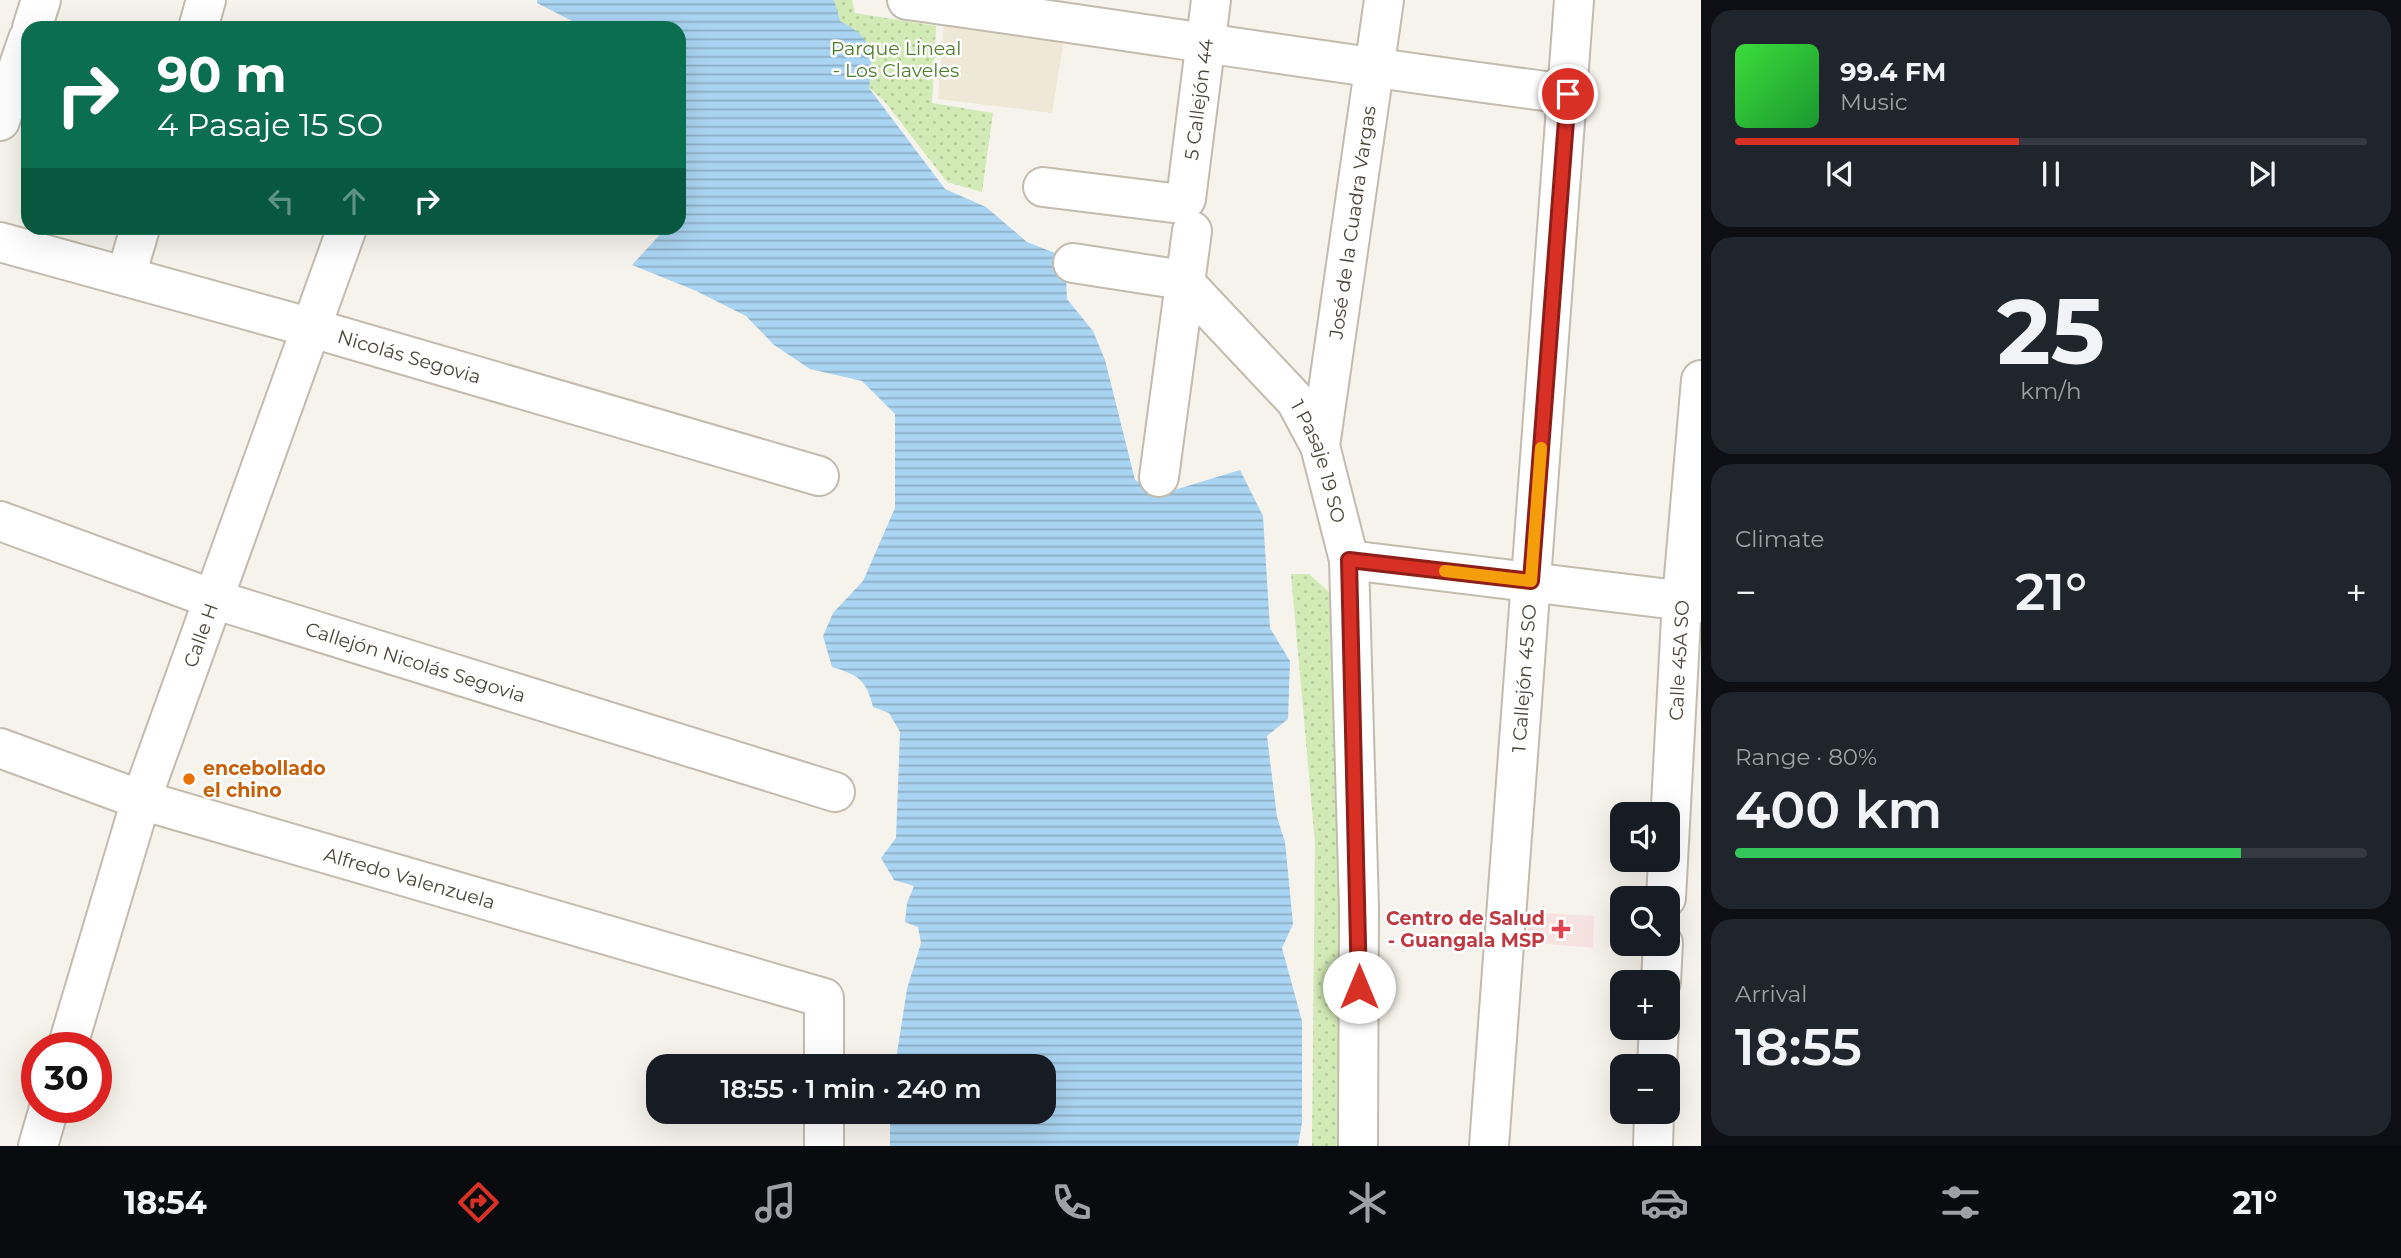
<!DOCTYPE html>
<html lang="en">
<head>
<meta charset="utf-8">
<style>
	:root { --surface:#171b24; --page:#20242c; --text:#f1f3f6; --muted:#9ea1a6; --line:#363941; --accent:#d93025 }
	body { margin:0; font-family:Montserrat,sans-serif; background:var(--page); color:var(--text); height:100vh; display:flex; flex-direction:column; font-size:26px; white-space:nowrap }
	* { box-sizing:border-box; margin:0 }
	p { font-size:23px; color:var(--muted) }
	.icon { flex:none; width:38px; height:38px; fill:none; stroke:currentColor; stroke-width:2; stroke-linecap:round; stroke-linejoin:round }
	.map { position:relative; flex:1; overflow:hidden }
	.drawer { display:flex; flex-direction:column; gap:10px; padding:10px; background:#0d0f14; width:700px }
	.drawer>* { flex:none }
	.guide { position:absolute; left:21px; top:21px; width:665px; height:214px; border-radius:21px; box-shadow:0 7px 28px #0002; background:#0b6e4f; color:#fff; overflow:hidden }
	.fabs { position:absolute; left:1610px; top:802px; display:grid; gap:14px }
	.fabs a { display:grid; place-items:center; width:70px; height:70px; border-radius:14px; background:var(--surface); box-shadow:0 7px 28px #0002; font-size:35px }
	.speed { position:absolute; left:21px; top:1032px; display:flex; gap:14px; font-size:35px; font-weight:700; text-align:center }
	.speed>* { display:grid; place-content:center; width:91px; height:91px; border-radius:50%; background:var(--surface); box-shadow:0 7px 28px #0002; line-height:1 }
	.speed .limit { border:10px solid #d22; background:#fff; color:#111 }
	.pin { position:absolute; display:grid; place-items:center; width:60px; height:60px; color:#fff; margin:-30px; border:4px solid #fff; border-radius:50%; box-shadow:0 2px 7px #0007 }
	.me { position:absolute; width:77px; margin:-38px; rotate:0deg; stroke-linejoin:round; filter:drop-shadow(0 0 5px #0008) }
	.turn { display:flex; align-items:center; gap:24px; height:147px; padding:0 21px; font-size:32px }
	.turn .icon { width:91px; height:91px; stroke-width:2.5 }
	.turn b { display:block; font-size:49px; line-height:60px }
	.lanes { display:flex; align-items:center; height:66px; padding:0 21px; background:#0003; justify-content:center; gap:35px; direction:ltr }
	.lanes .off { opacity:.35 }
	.big { font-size:52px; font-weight:600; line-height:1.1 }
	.drawer .widget { flex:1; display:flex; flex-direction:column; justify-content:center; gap:10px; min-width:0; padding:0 24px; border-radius:21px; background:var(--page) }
	.drawer .dial { align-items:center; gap:0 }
	.dial b { font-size:91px; line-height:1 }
	.song { display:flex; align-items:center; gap:21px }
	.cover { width:84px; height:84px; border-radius:10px; background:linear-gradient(135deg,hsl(120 70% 55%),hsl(130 70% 35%)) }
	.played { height:7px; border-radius:4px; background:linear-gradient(90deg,var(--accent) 45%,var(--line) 45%) }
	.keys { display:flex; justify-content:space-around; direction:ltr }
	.heat { display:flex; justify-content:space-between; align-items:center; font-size:38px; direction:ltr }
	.charge { height:10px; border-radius:5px; background:linear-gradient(90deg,#34c759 80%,var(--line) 0) }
	.trip { position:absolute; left:646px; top:1054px; width:410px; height:70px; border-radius:21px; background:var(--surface); box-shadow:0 7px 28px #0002; font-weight:600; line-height:70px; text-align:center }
	.menu { display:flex; height:112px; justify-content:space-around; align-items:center; background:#090b0e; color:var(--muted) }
	.menu .icon { width:49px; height:49px }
	.menu .active { color:var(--accent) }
	.menu b { font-size:32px; color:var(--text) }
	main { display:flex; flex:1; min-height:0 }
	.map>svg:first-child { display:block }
</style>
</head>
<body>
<main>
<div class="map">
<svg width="1701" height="1146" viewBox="0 0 1701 1146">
	<defs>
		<pattern id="green-dots" width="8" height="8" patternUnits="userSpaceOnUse" patternTransform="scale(1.75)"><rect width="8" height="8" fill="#d2eab5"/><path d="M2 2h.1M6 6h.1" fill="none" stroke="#b6ca9c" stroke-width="1.8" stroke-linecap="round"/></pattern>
		<pattern id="water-rules" width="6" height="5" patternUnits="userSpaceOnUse" patternTransform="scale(1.75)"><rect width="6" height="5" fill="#a9d4f2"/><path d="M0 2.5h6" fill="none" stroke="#8caec5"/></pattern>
	</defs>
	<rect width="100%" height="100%" fill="#f6f3ec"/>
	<!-- education -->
	<polygon fill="#efe8d6" points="944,25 1064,38 1052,113 938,99"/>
	<!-- medical -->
	<polygon fill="#f6e3e0" points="1529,912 1594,916 1593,948 1527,942"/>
	<!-- green -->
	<g fill="url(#green-dots)">
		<polygon points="793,0 852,0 855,13 936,26 932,103 993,113 982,192 947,182 885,102 854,74"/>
		<polygon points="1291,574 1309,574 1338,600 1352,1146 1312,1146 1315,843"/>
	</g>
	<!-- water -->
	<path fill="url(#water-rules)" d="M537,0H834L840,21C875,39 873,53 869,88L945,189L986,207L1027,242L1065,257L1067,299L1093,331L1105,360L1135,480L1161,494L1240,470L1263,516L1270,628L1290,661L1288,719L1267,736L1277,817L1285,842L1293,924L1282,948L1302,1021V1123L1298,1146H890V1111H1043V1066H895L907,989L921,943L918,927L905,922L907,903L914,886L894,880L881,858L896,838L900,732L889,713L873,707C866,679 858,675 832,667L823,636L833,613L863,581L895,508V414L862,381L810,369L774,345L746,316L694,290L632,265L666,228H679V28H570L574,22L537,3Z"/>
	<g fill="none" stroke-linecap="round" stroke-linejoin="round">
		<defs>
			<g id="minor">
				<path d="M907,0C1127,30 1347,66 1568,94"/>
				<polyline points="32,28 41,0"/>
				<polyline points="198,28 206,0"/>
				<polyline points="0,121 28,39"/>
				<path id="s1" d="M1043,187L1173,203L1186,199L1211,0"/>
				<path id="s2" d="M0,242L312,328L819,476"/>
				<path id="s3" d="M1073,263L1170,278L1186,284L1296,401L1320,446L1349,560L1359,908L1358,1146"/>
				<polyline points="126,276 140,228"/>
				<path id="s4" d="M1320,446L1384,0"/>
				<polyline points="1159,477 1192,231"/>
				<path id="s5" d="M0,521L213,599L835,792"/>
				<polyline points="1349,560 1701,603"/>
				<path id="s6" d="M0,748L141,800L824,998V1066"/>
				<path id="s7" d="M1666,898L1682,600L1701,380"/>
				<polyline points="1661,982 1663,943"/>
				<path id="s8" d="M67,1048L141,800L347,228"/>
				<polyline points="1657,1066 1659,1027"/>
				<polyline points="824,1111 824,1146"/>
				<polyline points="38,1146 49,1108"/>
				<path id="s9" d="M1489,1146L1574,0"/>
				<polyline points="1653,1146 1654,1111"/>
			</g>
		</defs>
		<!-- minor casing -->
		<use href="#minor" stroke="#c2bbae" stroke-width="42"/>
		<!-- minor -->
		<use href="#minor" stroke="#fff" stroke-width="38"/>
	</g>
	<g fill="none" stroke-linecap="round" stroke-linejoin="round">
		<defs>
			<polyline id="route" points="1359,987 1349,560 1531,581 1568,94"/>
		</defs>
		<!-- route casing -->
		<use href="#route" stroke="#8d1f18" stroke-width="18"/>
		<!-- route -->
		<use href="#route" stroke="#d93025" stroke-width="12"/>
		<!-- slow -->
		<polyline stroke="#f59e0b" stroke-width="12" points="1445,571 1531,581 1541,448"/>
	</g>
	<!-- markers -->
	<circle fill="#e8710a" stroke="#fff" stroke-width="2.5" cx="189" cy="779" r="7"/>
	<path fill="#e0444e" stroke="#fff" stroke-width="2.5" d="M1557.5 918.5h7v7h7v7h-7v7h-7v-7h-7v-7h7z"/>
	<g text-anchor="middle" stroke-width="5" stroke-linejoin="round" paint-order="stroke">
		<!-- park labels -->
		<g font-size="19" fill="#4a7f2a" stroke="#fff">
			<text x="896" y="55">Parque Lineal<tspan x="896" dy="22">- Los Claveles</tspan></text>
		</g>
		<!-- street labels -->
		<g font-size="19" fill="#4b4439" stroke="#fff">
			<text dy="7" stroke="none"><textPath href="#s1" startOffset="245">5 Callejón 44</textPath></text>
			<text dy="7" stroke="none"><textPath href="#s4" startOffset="226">José de la Cuadra Vargas</textPath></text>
			<text dy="7" stroke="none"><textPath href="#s2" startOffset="425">Nicolás Segovia</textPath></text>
			<text dy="7" stroke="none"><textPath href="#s3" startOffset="341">1 Pasaje 19 SO</textPath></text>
			<text dy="7" stroke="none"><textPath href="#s8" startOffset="434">Calle H</textPath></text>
			<text dy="7" stroke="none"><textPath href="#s7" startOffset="238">Calle 45A SO</textPath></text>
			<text dy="7" stroke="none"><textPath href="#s5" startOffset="439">Callejón Nicolás Segovia</textPath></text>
			<text dy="7" stroke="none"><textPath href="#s9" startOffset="469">1 Callejón 45 SO</textPath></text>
			<text dy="7" stroke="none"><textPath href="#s6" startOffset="430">Alfredo Valenzuela</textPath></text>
		</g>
		<!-- food labels -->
		<g font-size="19" font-weight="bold" fill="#c56008" stroke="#fff" text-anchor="start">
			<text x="203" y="775">encebollado<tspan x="203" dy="22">el chino</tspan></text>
		</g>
		<!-- health labels -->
		<g font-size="19" font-weight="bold" fill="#be3a42" stroke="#fff" text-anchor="end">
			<text x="1545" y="925">Centro de Salud<tspan x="1545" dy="22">- Guangala MSP</tspan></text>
		</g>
	</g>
</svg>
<div class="fabs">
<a><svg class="icon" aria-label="sound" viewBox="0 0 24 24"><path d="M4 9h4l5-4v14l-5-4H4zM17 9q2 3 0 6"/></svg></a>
<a><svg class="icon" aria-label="search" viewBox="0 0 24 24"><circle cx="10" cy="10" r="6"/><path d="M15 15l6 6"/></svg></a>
<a>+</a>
<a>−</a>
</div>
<div class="speed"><div class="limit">30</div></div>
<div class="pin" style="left:1568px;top:94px;background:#d93025"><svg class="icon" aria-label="arrive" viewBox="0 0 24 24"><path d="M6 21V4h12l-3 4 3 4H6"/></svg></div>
<svg class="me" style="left:1359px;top:987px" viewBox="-20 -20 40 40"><circle r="19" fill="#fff"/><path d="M0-13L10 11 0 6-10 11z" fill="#d93025"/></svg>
<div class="trip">18:55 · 1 min · 240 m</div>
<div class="guide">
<div class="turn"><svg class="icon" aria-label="right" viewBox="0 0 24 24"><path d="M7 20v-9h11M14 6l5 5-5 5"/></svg><div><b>90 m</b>4 Pasaje 15 SO</div></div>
<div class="lanes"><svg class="icon off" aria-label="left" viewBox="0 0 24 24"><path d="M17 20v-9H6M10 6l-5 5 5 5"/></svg><svg class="icon off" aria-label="ahead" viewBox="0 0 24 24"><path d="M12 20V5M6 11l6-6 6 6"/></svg><svg class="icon" aria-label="right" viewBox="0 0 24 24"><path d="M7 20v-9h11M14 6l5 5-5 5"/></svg></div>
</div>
</div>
<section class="drawer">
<div class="widget">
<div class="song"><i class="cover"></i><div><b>99.4 FM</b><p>Music</p></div></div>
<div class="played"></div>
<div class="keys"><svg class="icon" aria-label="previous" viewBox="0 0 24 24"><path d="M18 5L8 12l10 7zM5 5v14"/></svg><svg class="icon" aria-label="pause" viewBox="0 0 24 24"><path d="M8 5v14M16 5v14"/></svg><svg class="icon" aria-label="next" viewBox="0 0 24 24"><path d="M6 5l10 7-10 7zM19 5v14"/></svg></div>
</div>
<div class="widget dial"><b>25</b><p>km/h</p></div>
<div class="widget"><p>Climate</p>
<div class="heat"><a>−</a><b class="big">21°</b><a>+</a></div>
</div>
<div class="widget"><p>Range · 80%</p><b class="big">400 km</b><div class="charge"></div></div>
<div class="widget"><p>Arrival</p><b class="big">18:55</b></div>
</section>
</main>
<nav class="menu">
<b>18:54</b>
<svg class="icon active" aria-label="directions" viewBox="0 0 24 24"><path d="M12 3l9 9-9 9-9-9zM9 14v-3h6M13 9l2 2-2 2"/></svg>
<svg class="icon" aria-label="music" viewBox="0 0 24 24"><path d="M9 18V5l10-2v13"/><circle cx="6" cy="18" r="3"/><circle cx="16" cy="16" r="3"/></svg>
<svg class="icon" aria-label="phone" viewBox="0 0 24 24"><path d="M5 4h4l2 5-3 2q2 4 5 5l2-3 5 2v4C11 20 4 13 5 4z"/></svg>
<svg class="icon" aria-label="climate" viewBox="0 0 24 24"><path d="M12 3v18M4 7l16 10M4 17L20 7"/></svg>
<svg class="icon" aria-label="car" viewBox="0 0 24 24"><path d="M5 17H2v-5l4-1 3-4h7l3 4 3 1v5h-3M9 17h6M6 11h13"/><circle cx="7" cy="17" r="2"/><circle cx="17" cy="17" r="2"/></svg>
<svg class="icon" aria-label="filters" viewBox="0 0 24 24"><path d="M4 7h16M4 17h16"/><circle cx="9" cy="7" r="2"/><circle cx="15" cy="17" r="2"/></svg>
<b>21°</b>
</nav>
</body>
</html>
